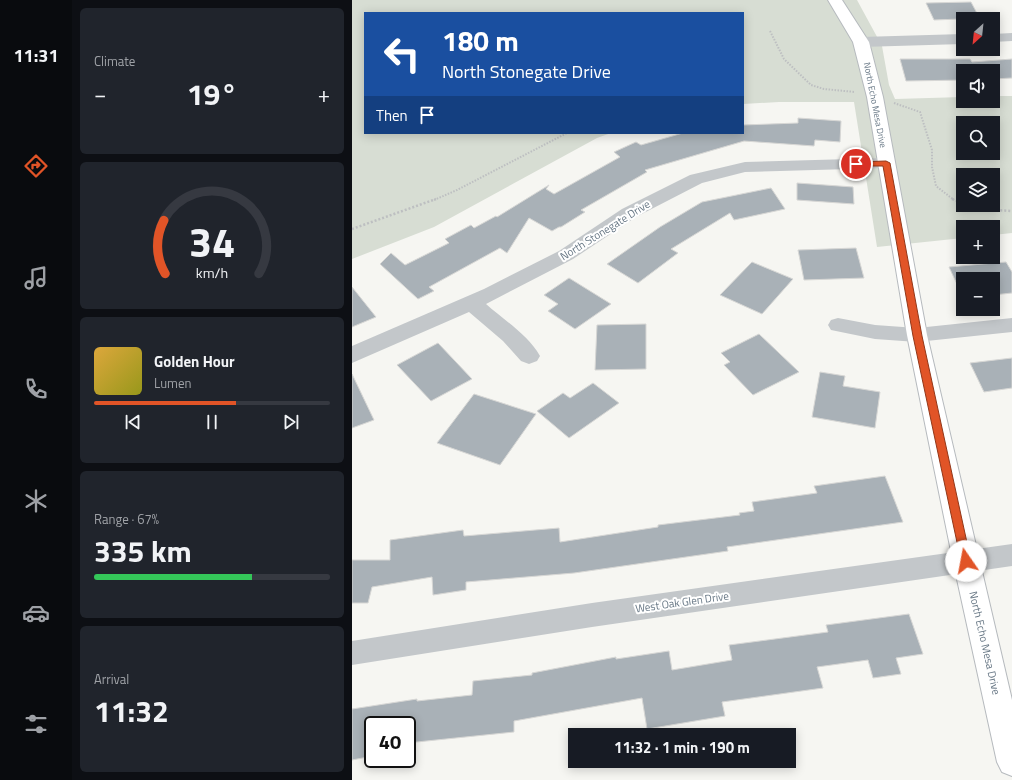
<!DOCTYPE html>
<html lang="en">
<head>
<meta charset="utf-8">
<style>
	:root { --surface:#171b24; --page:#20242c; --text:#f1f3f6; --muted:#9ea1a6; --line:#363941; --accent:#e15427 }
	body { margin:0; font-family:"Titillium Web",sans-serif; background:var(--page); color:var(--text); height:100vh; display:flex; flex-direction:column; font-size:15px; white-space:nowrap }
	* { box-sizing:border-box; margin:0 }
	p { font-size:13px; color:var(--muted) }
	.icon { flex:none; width:22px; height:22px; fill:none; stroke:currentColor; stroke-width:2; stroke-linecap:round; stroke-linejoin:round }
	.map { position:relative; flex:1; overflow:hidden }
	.sheet { display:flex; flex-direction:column; gap:8px; padding:8px; background:#0d0f14; width:280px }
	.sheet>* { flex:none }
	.guide { position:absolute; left:12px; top:12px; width:380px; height:122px; border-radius:0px; box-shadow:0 2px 10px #0003; background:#1a4fa0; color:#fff; overflow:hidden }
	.needle { width:26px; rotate:207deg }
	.buttons { position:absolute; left:604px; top:12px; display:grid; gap:8px }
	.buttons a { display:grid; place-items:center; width:44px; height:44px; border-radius:0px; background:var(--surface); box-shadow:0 2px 10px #0003; font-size:20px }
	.speed { position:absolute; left:12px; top:716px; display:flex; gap:8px; font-size:20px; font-weight:700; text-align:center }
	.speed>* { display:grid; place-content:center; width:52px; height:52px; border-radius:50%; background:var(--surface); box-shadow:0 2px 10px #0003; line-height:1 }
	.speed .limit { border:2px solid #111; border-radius:6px; background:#fff; color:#111 }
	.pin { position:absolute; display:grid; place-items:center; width:34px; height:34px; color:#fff; margin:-17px; border:2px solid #fff; border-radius:50%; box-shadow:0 1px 4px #0007 }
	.me { position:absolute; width:44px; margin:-22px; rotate:348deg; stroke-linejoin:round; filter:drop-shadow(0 0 3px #0008) }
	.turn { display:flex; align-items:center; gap:14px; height:84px; padding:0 12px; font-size:18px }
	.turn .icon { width:52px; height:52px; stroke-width:2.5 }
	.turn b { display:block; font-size:28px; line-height:34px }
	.then { display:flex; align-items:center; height:38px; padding:0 12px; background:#0003; gap:8px; font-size:15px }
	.big { font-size:30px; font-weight:700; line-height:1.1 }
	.sheet .widget { flex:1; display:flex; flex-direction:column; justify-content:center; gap:6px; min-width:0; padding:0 14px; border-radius:6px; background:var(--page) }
	.sheet .dial { align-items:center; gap:0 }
	.dial svg { height:104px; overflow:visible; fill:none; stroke:var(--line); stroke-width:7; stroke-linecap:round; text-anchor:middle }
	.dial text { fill:var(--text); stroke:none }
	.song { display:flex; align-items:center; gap:12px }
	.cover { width:48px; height:48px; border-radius:6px; background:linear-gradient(135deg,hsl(40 70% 55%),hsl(60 70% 35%)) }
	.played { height:4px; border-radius:2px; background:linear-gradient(90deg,var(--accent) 60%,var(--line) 60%) }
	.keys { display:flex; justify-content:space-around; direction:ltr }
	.heat { display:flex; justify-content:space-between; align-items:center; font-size:22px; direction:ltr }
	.charge { height:6px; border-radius:3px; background:linear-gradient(90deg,#34c759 67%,var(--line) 0) }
	.trip { position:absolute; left:216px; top:728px; width:228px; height:40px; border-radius:0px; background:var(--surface); box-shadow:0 2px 10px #0003; font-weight:700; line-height:40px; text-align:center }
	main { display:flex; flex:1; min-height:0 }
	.menu { display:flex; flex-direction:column; width:72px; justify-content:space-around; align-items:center; background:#090b0e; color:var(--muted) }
	.menu .icon { width:28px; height:28px }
	.menu .selected { color:var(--accent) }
	.menu b { font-size:18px; color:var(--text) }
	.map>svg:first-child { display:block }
</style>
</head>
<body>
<main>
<nav class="menu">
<b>11:31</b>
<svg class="icon selected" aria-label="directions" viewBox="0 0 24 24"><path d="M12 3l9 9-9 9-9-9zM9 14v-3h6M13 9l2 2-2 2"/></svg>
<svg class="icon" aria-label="music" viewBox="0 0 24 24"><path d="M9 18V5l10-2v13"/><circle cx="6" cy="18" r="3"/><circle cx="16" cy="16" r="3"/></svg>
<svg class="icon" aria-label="phone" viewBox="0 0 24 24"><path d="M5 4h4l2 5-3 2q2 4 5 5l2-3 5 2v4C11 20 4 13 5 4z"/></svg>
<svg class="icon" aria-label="climate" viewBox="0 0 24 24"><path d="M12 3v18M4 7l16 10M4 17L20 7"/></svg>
<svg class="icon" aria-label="car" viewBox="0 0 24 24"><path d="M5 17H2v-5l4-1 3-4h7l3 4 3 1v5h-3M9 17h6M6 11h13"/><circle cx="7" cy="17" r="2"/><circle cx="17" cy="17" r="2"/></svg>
<svg class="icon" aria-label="filters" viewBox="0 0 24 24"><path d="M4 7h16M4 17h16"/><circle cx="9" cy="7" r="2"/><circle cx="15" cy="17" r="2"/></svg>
</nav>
<section class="sheet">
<div class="widget"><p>Climate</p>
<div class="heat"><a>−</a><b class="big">19°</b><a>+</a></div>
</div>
<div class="widget dial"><svg viewBox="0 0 100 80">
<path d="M14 69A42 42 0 1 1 86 69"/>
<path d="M14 69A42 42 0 0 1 13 28" stroke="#e15427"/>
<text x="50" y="56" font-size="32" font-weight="700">34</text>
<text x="50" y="72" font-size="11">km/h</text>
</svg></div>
<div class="widget">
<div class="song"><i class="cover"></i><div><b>Golden Hour</b><p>Lumen</p></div></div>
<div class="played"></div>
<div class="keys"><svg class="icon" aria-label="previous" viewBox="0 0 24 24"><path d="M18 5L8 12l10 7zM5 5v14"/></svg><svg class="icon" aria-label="pause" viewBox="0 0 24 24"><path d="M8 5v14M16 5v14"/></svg><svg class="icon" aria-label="next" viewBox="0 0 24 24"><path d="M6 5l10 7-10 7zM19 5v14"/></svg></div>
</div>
<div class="widget"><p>Range · 67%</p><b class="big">335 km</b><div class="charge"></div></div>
<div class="widget"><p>Arrival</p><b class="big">11:32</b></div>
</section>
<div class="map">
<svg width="660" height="780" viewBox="0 0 660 780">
	<rect width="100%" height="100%" fill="#f6f6f2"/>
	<!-- green -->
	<path fill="#d7ddd3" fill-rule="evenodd" d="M0,0H505L530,46L537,85L543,99L611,97V101H641V96H660V233L641,235V227H611V238L525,247L502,102H427L391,104V13H13V133H259L245,138L82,227L0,259ZM611,123H641V153H611ZM611,175H641V205H611Z"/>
	<!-- building -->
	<g fill="#a9b1b7" stroke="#d7d7d5">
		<polygon points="619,2 628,19 611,19 611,22 610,22 608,19 582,20 574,3"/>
		<polygon points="548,59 618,59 620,62 660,59 660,78 641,79 641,71 611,71 611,80 554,81"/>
		<polygon points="446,118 489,121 488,142 463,140 462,146 392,141 293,170 295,172 229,210 233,212 209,227 207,227 200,231 177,218 155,253 148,248 77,287 82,291 66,299 28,264 39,253 53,265 97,243 93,239 119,225 122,228 144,216 145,217 197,185 194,189 202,194 268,157 262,152 284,142 289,145 331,133 391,133 391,125 446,123"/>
		<polygon points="445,183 501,187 502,204 445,200"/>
		<polygon points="419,188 433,209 382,220 378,213 319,249 326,253 286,283 255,264 308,227 350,202"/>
		<polygon points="504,248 512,278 452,280 446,250"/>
		<polygon points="400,262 441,279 410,314 368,295"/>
		<polygon points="654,262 660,272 660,293 641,295 641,279 611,279 611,297 597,267"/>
		<polygon points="217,278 259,304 223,329 196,311 206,304 192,295"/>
		<polygon points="0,287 24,317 0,327"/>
		<polygon points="294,324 294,369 243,370 245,325"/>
		<polygon points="407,334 447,372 401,395 372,365 378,362 369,353"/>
		<polygon points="86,343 120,379 79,401 45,365"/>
		<polygon points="660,358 660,388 632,392 618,363"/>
		<polygon points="468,372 493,376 491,386 528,392 523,428 460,417"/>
		<polygon points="0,374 22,420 0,428"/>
		<polygon points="241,383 267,403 217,438 185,411 211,393 218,398"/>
		<polygon points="122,394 184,414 148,465 85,443"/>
		<polygon points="533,476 551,522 375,547 376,551 222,573 114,582 114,590 81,595 80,577 20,587 16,603 0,603 0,560 38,560 38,540 111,530 112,536 207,528 208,542 306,527 306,525 388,515 387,513 402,511 400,502 465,493 462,486"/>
		<polygon points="557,614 571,654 544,658 549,674 521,678 516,660 465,667 471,688 370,702 373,716 295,729 290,698 162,721 162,732 55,743 55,725 21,725 21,756 0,760 0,709 65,699 65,701 120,695 121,681 180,675 180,673 264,657 264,659 317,651 320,670 380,660 377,645 476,632 474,625"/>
	</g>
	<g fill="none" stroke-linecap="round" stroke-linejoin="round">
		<defs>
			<polygon id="secondary" points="476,0 490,0 517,42 531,97 575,335 660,700 660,776 650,772 645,762 601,561 555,335 515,97 501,42"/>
		</defs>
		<!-- secondary casing -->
		<use href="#secondary" stroke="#b6babe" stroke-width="2"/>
		<!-- path-far1 -->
		<g stroke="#bdbfc1" stroke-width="2" stroke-dasharray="1.5 1.5" stroke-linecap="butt">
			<polyline points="418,31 432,59 459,85 472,89 503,92"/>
			<polyline points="542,103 568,112 580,150 580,167 584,186 602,200"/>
			<polyline points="82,200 105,190 215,133"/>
		</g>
		<!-- path -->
		<g stroke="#bdbfc1" stroke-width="2.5" stroke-dasharray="2 2" stroke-linecap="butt">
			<polyline points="600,199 611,203"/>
			<polyline points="617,205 628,209 660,211"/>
			<polyline points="0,229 84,199"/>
		</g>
		<!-- street -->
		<g fill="#c3c7ca" fill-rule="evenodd">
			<polygon points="660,33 660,41 641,42 641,34"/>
			<polygon points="611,34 611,44 509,47 504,45 501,42 504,39 509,37"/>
			<path d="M534,158L540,159L543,163L540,167L534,168L393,172L350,183L284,217L221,259L134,304C152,320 176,335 188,356L185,361L177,364L169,361L151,341L117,312L0,363V346L132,289L207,251L270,209L338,175L393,162Z"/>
			<polygon points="486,318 523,325 565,328 660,318 660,332 565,342 523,339 479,330 476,325 479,320"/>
			<polygon points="660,544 660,566 240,627 0,665 0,641 240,603"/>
		</g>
		<!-- secondary -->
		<use href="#secondary" fill="#fff" fill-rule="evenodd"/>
	</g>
	<!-- route -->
	<polygon fill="#e15427" stroke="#923719" points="534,161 538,163 570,336 619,561 618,565 614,566 610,565 609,561 561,336 531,166 504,166 501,164 504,162"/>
	<g text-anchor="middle" stroke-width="4" stroke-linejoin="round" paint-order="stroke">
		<!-- far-street labels -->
		<g font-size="9" fill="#657583" stroke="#fff">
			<text transform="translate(523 105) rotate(79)" y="3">North Echo Mesa Drive</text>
		</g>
		<!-- street labels -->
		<g font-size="11" fill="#657583" stroke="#fff">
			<text transform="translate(253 230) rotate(-32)" y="4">North Stonegate Drive</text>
			<text transform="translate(330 602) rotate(-8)" y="4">West Oak Glen Drive</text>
			<text transform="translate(633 643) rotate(77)" y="4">North Echo Mesa Drive</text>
		</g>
	</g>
</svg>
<div class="buttons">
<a><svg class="needle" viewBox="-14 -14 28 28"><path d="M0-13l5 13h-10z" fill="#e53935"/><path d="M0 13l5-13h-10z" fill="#9ea1a6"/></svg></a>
<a><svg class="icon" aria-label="sound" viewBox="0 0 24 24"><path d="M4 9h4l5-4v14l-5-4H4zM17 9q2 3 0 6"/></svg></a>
<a><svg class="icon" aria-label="search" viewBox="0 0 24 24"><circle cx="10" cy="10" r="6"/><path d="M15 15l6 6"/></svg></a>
<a><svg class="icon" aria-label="layers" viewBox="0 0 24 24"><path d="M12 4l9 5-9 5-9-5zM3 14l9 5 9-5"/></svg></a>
<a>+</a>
<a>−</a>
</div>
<div class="speed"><div class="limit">40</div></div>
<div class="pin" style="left:504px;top:164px;background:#d93025"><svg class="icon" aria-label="arrive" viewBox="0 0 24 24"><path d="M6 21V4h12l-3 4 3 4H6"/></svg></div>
<svg class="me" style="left:614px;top:561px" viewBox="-20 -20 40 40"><circle r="19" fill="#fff"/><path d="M0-13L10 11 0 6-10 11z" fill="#e15427"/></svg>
<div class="trip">11:32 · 1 min · 190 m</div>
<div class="guide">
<div class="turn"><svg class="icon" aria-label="left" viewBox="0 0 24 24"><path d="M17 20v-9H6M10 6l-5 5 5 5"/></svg><div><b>180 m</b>North Stonegate Drive</div></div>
<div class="then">Then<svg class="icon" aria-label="arrive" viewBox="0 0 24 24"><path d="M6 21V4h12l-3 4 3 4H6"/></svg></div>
</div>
</div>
</main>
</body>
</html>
